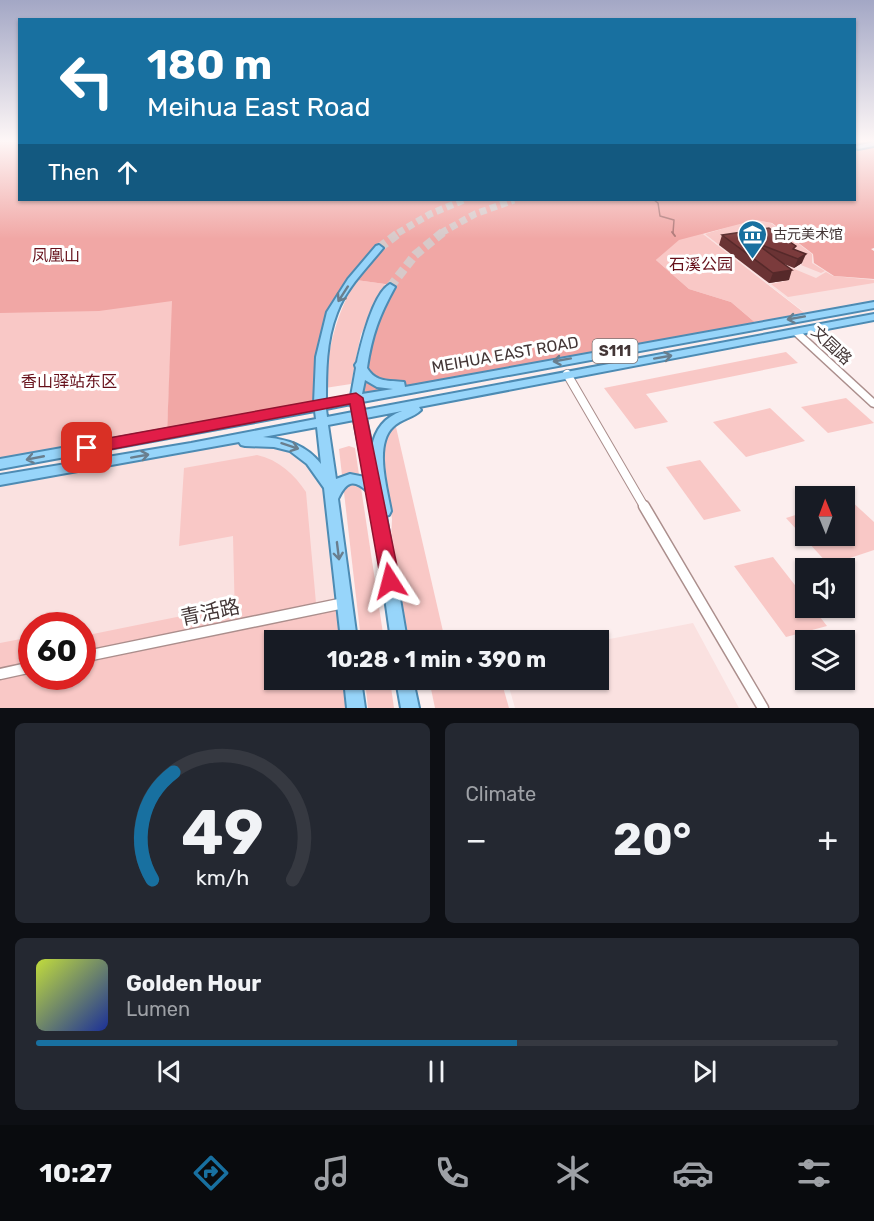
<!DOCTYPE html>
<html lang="en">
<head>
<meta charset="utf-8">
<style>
	:root { --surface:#171b24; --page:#242831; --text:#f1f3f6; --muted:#9ea1a6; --line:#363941; --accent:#1870a0 }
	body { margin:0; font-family:Rubik,"Noto Sans SC",sans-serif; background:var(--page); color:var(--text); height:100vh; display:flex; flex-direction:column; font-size:22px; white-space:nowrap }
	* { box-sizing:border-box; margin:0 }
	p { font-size:20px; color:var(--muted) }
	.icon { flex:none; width:33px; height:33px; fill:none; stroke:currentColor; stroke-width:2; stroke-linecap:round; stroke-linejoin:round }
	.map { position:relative; height:708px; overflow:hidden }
	.side { display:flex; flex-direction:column; gap:15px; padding:15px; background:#0d0f14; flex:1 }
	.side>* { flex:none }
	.hud { position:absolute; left:18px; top:18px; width:838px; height:183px; border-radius:0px; box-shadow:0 2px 4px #0004; background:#1870a0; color:#fff; overflow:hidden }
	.needle { width:39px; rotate:359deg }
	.controls { position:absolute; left:795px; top:486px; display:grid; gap:12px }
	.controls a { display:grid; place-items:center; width:60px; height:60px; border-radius:0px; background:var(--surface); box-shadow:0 2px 4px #0004; font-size:30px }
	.speed { position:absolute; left:18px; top:612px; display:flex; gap:12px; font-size:30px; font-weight:700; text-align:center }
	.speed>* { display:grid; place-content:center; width:78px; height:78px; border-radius:50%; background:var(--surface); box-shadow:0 2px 4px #0004; line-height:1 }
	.speed .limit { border:9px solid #d22; background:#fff; color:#111 }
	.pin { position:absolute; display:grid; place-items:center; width:51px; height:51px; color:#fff; margin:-26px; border-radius:12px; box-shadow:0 3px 9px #0006 }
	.me { position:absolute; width:66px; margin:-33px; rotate:351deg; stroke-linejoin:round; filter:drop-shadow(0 0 4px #0008) }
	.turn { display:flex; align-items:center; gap:21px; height:126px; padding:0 30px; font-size:27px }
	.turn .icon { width:78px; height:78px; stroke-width:2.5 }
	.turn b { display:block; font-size:42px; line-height:51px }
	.then { display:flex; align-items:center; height:57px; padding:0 30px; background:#0003; gap:12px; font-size:22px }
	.big { font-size:45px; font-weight:700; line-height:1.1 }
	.side .card { flex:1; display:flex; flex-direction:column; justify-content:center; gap:9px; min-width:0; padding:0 21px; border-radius:9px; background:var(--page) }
	.side .dial { align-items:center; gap:0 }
	.dial svg { height:156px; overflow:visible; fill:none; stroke:var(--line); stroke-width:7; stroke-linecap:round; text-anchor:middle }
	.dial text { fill:var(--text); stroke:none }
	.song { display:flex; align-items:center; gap:18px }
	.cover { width:72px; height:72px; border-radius:9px; background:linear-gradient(135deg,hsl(70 70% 55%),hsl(230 70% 35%)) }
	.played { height:6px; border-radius:3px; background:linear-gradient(90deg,var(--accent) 60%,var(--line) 60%) }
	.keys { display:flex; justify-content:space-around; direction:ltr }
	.heat { display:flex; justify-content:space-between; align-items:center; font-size:33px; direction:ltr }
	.side .tiles { flex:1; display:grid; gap:15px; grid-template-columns:1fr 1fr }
	.card:last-child { grid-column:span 2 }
	.trip { position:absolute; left:264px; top:630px; width:345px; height:60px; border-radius:0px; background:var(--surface); box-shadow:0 2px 4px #0004; font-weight:700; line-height:60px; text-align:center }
	.menu { display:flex; height:96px; justify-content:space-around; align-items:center; background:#090b0e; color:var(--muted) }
	.menu .icon { width:42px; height:42px }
	.menu .current { color:var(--accent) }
	.menu b { font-size:27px; color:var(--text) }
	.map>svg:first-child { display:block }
</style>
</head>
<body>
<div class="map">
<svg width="874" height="708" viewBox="0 0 874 708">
	<rect width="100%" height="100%" fill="#fceeee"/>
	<!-- built -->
	<g fill="#fae1e0">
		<polygon points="755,220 772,223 813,254 814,263 834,276 874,279 874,305 808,315 703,234"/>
		<polygon points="250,442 294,447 330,489 344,603 83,657 82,626 32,626 31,667 0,673 0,480 191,447"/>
		<polygon points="693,623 739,708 515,708 507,680 598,680 599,641"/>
	</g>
	<!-- green -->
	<g fill="#f9c8c6">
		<polygon points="0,140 19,140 20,200 855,200 855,140 874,141 874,205 756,220 771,223 812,254 812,263 825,271 821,273 801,265 803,263 791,258 767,236 718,244 705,234 735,225 703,234 807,315 758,325 731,302 689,289 656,260 678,240 173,300 167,433 0,464"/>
		<polygon points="765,262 780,263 816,278 826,272 833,276 874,280 874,283 788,297 771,284 790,280"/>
		<path d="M356,280L385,284L361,334L351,384L325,388C328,348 336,315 356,280Z"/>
		<polygon points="786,352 798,363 646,394 668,422 635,429 604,388"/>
		<polygon points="846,398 874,423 828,433 801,407"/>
		<polygon points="770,408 805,441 746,457 713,422"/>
		<polygon points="396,427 445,640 408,640 391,541 392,519 381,445 387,430"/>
		<polygon points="349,446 355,448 384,640 361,640 339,449"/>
		<path d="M257,455C279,460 294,474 306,492L316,603L235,620L233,536L179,546L184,468Z"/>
		<polygon points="700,460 741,511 704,520 666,467"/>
		<polygon points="849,499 874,522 874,550 829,565 786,518 805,512 806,536 844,536 845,500"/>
		<polygon points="773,557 805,598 806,608 813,608 827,626 786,637 734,566"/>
		<polygon points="345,603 348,640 274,640 274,680 352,680 355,708 0,708 0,674 31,667 32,676 82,676 83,657"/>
		<polygon points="231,606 232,624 83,654 83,636"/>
		<polygon points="47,612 68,616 66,625 36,625 38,620"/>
		<polygon points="31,637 31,665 0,671 0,643"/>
		<polygon points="365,680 390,680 394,708 368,708"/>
		<polygon points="457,680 501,680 509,708 435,708 431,689"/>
	</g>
	<!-- forest -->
	<polygon fill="#f1a7a5" points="0,140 19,140 20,200 855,200 855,140 874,141 874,248 871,249 874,251 874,279 834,276 814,263 813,254 772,223 755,220 679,240 656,260 689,289 731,302 758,325 356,398 357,385 390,287 385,284 356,280 332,312 320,405 167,433 172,301 99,311 0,313"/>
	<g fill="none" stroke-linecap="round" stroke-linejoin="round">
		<!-- stream-far1 -->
		<polyline stroke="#ae7776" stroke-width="1.5" points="654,200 658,203 660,216 674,220 673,233"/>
		<!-- stream -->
		<polyline stroke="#ae7776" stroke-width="2" points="672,232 675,236"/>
		<!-- primary-tunnel-far1 -->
		<g stroke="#d7c9c9" stroke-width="7" stroke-dasharray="7 4" stroke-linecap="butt">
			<polyline points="398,233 430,214 464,200"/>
			<polyline points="441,233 475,214 514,200"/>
		</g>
		<!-- primary-tunnel -->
		<g stroke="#d7c9c9" stroke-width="9" stroke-dasharray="9 4.5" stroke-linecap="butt">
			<polyline points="379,248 400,232"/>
			<polyline points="390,287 415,255 443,232"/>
		</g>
		<defs>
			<polyline id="minor-far1" points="567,374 645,508"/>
			<g id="minor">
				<polyline points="644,506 763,708"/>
				<polyline points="82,657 344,603"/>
				<polyline points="0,674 32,667"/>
			</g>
			<polygon id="tertiary" points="793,330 799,330 874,399 874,407 871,406 793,334 792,332"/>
			<g id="primary">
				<polygon points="874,142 874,146 858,149 855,147 856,146"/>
				<path d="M379,245L383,248C367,268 346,288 337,313C326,341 326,371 326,401L351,396L356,368L355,365L357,362C361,344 373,293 390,284L395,287C379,316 372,335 367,368C376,383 389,380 404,382L405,387L874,302V308L362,402L364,410L874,314V320L419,407L421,410C413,418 401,419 393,427C374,445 387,488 391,511L389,515L386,516L407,640H391L377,542L368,492C353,478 346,482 338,499L357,640H341L324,488L307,464L290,451L274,447L245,446L241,445L239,442L0,485V475L191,443L316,419L315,411L0,469V459L314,403L316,357L327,312L348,279L376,246ZM365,380L377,387L393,389L362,394ZM351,404L353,412L327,417L326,409ZM402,411C385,417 375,429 372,447L366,418ZM354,420L365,477L350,474L336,479L328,425ZM317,427L321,464C306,445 287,439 263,437Z"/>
				<polygon points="344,680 361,680 365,708 347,708"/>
				<polygon points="396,680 413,680 419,708 401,708"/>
			</g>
		</defs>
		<!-- minor-far1 casing -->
		<use href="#minor-far1" stroke="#ab8e8c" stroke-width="10"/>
		<!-- minor casing -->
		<use href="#minor" stroke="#ab8e8c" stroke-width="13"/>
		<!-- tertiary casing -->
		<use href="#tertiary" stroke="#ab8e8c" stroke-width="3"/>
		<!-- primary casing -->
		<use href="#primary" stroke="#4d8bb3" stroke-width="4"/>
		<!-- minor-far1 -->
		<use href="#minor-far1" stroke="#fff" stroke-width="8"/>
		<!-- minor -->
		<use href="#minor" stroke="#fff" stroke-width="10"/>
		<!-- tertiary -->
		<use href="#tertiary" fill="#fff" fill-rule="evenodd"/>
		<!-- primary -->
		<use href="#primary" fill="#97d5fa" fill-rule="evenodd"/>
	</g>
	<!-- wall -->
	<polygon fill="#6a3334" points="722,235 795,249 802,263 794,268 784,264 789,280 769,283 719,245"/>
	<!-- shaded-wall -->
	<g fill="#56292a">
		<polygon points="806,254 802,263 794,268 798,259"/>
		<polygon points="792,270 789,280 769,283 773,273"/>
	</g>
	<!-- building -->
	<polygon fill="#7b3b3c" stroke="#56292a" stroke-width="1.5" points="769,228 796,246 793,249 806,254 798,259 754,242 792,270 773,273 722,235"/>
	<!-- one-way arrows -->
	<defs><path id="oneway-shaft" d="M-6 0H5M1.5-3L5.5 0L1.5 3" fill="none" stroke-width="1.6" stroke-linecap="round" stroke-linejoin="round" transform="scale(1.5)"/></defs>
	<g stroke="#697e8e">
		<use href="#oneway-shaft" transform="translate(343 294) rotate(123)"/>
		<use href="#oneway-shaft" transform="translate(796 318) rotate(170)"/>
		<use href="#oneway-shaft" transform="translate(663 357) rotate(-10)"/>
		<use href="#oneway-shaft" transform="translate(562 360) rotate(170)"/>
		<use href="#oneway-shaft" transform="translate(290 446) rotate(18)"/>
		<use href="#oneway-shaft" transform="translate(140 456) rotate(-10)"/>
		<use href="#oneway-shaft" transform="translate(35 458) rotate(169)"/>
		<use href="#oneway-shaft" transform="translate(338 551) rotate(83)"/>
	</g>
	<!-- sky -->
	<linearGradient id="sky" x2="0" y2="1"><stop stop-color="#a3a7c5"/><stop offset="0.59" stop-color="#fef7f7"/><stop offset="1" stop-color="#fef7f7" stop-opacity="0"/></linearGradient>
	<rect width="874" height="239" fill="url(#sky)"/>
	<!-- route -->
	<polygon fill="#e11d48" stroke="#92132f" stroke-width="1.5" points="356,393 363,398 400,581 397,587 390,590 383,587 381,581 350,404 87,454 82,452 79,448 82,444 87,442"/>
	<!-- icons -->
	<defs>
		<symbol id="museum-pin" viewBox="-11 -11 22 30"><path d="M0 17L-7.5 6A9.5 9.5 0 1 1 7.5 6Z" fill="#1870a0" stroke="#fff"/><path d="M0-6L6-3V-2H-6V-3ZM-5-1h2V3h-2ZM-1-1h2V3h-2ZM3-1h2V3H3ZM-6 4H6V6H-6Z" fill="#fff"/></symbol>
	</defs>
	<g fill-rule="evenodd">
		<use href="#museum-pin" x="736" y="218" width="33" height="45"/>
	</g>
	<g text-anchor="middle" stroke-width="6" stroke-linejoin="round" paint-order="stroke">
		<!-- far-poi labels -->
		<g font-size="14" fill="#433636" stroke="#fff" text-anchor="start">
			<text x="773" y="239">古元美术馆</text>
		</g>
		<!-- shield labels -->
		<rect fill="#fff" stroke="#7b7272" stroke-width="1.5" x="592.5" y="339" width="45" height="24" rx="4.5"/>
		<g font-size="15" font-weight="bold" fill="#433636">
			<text x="615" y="356">S111</text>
		</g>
		<!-- park labels -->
		<g font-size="16" fill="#66101a" stroke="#fff">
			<text x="56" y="261">凤凰山</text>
			<text x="701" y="270">石溪公园</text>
			<text x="69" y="387">香山驿站东区</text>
		</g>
		<!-- street labels -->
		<g font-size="16" fill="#433636" stroke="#fff">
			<text transform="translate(832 345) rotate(43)" y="6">文园路</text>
			<text transform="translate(505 354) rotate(-10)" y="6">MEIHUA EAST ROAD</text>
		</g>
		<!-- near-street labels -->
		<g font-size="20" fill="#433636" stroke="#fff">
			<text transform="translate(210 612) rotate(-12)" y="7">青活路</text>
		</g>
	</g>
</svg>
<div class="controls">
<a><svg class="needle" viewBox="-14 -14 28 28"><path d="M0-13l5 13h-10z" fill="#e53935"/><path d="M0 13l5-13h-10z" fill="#9ea1a6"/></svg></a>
<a><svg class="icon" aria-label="sound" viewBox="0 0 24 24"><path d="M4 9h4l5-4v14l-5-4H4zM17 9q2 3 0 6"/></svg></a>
<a><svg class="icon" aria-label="layers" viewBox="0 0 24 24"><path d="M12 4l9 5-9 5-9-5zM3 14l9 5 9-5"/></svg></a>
</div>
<div class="speed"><div class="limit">60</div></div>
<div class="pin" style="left:87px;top:448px;background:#d93025"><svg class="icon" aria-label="arrive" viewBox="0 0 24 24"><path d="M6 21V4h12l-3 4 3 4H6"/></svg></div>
<svg class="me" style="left:390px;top:581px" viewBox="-20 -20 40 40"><path d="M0-17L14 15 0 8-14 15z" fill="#e11d48" stroke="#fff" stroke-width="4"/></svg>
<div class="trip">10:28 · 1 min · 390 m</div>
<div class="hud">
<div class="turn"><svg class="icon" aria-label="left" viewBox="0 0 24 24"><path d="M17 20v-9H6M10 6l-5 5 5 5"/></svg><div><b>180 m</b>Meihua East Road</div></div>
<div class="then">Then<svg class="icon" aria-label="ahead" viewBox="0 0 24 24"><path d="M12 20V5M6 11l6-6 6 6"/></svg></div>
</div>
</div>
<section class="side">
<div class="tiles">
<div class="card dial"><svg viewBox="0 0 100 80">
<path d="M14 69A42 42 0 1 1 86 69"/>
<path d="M14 69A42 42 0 0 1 25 14" stroke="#1870a0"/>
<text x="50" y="56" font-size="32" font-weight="700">49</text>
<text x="50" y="72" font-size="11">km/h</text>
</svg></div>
<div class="card"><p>Climate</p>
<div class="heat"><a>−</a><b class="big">20°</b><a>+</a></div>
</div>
<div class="card">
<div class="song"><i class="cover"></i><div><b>Golden Hour</b><p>Lumen</p></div></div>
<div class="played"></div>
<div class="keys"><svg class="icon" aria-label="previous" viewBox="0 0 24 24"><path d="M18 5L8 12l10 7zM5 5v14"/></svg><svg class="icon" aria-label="pause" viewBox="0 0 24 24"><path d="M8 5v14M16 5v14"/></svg><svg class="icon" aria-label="next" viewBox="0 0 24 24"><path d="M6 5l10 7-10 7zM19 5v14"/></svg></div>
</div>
</div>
</section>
<nav class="menu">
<b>10:27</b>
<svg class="icon current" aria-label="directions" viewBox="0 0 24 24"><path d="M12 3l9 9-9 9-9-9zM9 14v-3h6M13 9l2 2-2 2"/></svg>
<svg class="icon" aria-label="music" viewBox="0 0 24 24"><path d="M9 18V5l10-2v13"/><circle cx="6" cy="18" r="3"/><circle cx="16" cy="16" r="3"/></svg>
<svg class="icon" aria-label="phone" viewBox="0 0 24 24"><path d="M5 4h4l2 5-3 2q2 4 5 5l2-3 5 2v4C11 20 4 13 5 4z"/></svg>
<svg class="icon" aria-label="climate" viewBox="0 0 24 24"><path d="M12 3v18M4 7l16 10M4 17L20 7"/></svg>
<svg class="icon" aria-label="car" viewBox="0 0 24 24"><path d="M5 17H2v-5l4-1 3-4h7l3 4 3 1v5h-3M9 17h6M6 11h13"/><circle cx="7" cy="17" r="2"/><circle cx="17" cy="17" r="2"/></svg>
<svg class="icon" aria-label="filters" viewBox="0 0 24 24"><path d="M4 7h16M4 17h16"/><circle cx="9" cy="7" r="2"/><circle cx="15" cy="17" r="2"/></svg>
</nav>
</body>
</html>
